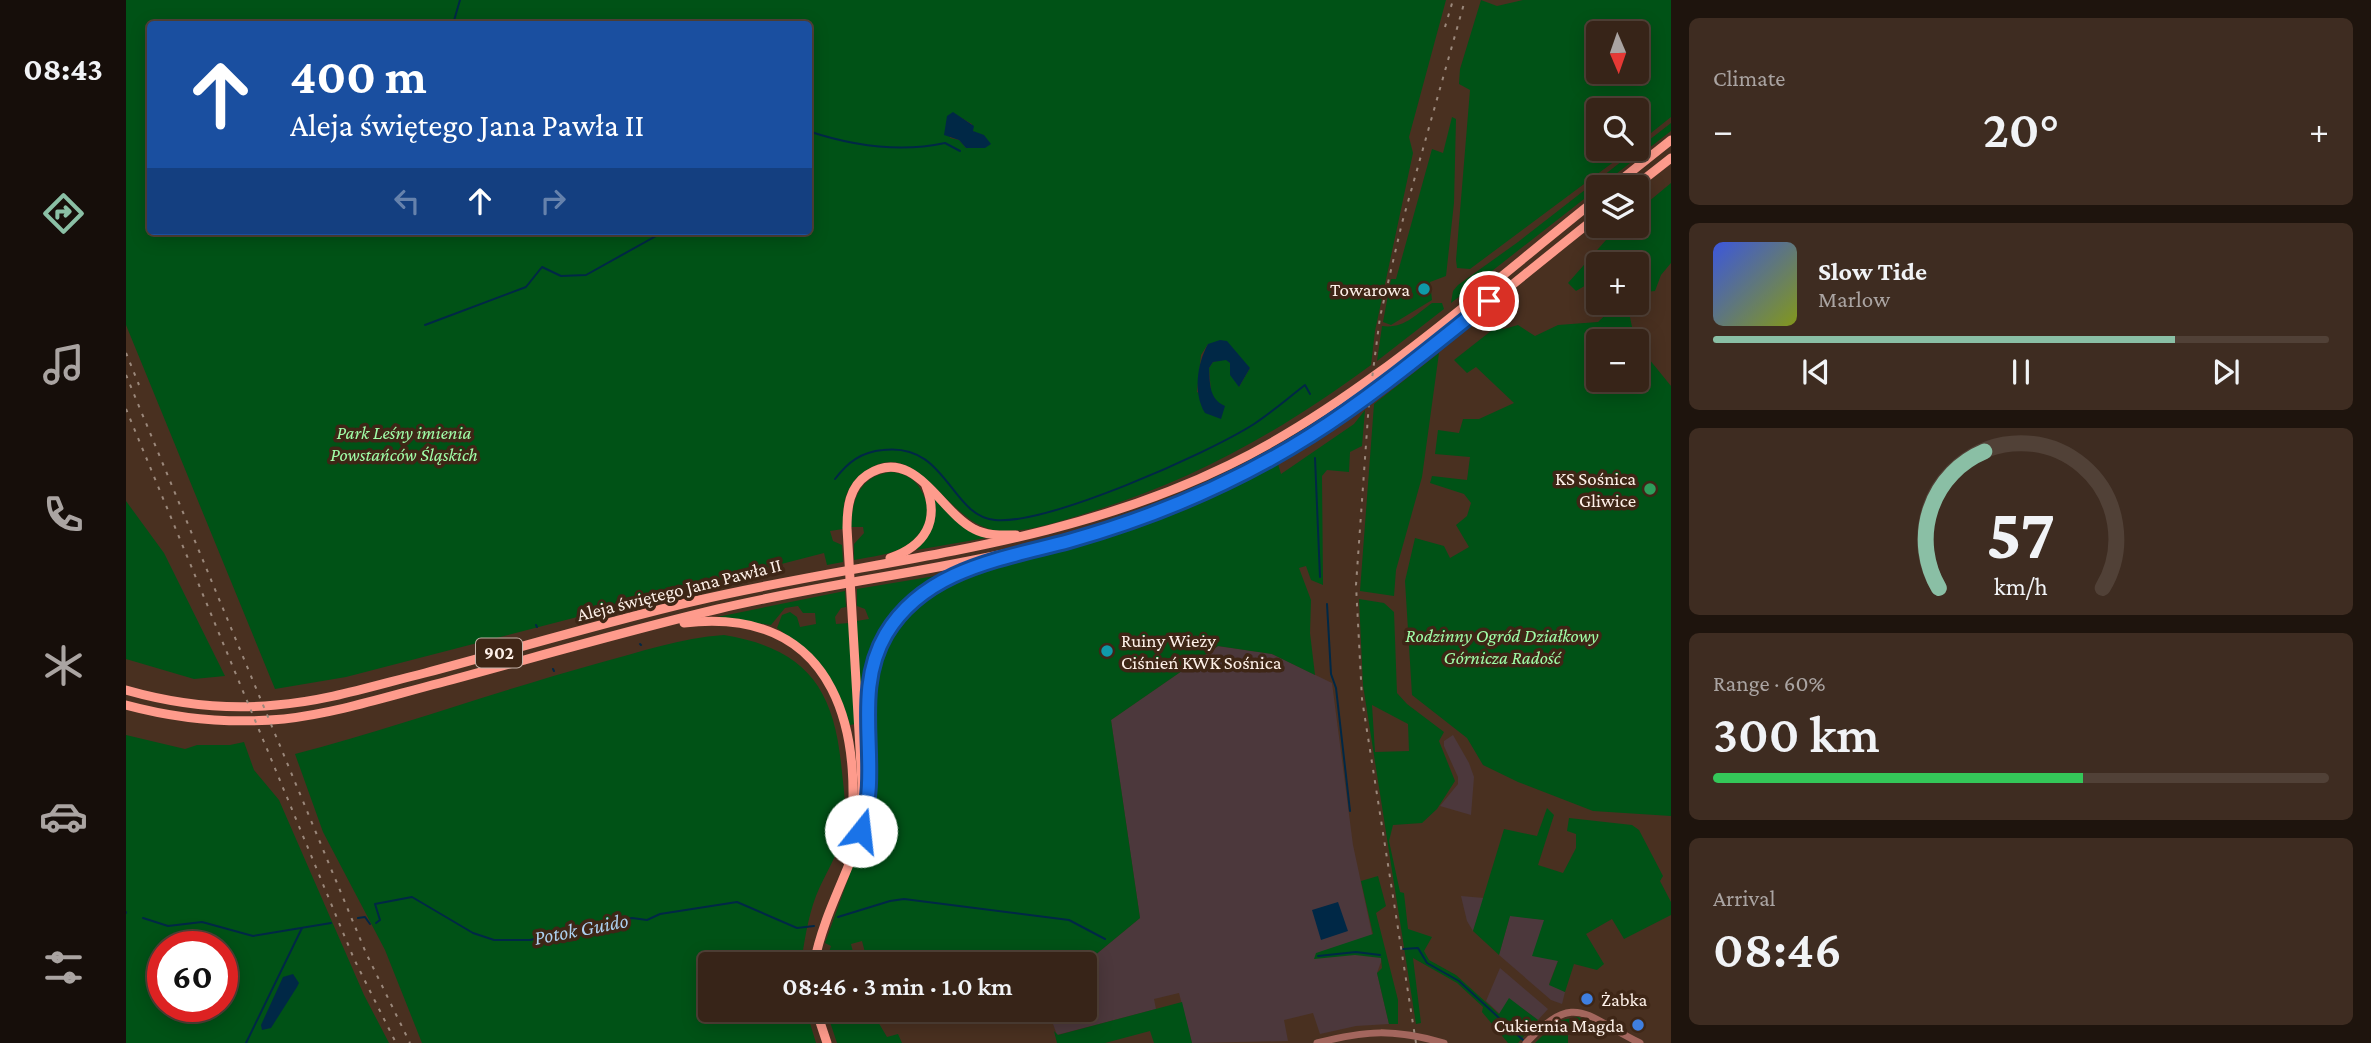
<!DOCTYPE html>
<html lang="en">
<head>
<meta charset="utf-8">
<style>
	:root { --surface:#372418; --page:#3e2c21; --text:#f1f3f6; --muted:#aaa4a2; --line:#514137; --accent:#8abfa5 }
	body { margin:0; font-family:"Crimson Pro",serif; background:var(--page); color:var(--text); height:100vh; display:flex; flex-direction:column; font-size:26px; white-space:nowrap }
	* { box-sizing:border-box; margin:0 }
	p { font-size:23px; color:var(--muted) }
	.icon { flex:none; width:38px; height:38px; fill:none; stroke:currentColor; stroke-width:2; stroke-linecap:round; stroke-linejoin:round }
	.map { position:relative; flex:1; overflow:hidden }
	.drawer { display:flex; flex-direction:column; gap:18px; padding:18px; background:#1e140d; width:700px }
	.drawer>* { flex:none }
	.top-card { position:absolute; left:21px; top:21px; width:665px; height:214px; border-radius:7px; box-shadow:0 4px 18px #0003,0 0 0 2px var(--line); background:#1a4fa0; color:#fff; overflow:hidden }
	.needle { width:46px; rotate:178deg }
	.buttons { position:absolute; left:1460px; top:21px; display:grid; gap:14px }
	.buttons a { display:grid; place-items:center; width:63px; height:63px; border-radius:7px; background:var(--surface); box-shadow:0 4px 18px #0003,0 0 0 2px var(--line); font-size:35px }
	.speed { position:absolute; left:21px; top:931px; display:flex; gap:14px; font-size:35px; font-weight:700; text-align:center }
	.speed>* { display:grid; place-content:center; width:91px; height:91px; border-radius:50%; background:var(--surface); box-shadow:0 4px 18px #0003,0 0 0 2px var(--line); line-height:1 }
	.speed .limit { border:10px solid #d22; background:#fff; color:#111 }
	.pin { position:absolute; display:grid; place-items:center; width:60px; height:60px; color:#fff; margin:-30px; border:4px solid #fff; border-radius:50%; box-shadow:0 2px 7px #0007 }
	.me { position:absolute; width:77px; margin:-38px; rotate:16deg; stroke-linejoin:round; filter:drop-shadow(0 0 5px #0008) }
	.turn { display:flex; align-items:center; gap:24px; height:147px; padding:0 28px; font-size:32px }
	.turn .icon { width:91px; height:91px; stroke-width:2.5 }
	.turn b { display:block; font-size:49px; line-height:60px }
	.lanes { display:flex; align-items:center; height:66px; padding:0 28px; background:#0003; justify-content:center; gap:35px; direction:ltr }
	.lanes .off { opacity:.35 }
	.big { font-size:52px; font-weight:600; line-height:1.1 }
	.drawer .widget { flex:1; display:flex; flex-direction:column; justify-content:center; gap:10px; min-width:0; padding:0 24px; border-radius:10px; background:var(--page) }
	.drawer .dial { align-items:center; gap:0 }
	.dial svg { height:182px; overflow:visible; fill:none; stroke:var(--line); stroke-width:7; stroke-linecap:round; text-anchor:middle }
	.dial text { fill:var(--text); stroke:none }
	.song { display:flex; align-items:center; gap:21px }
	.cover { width:84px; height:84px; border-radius:10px; background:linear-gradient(135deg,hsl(230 70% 55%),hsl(70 70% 35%)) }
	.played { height:7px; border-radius:4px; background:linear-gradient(90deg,var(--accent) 75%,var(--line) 75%) }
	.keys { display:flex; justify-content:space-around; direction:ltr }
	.heat { display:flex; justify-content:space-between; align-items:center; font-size:38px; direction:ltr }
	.charge { height:10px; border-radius:5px; background:linear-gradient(90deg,#34c759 60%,var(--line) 0) }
	.trip { position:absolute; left:572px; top:952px; width:399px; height:70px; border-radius:7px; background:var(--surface); box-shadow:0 4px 18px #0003,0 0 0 2px var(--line); font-weight:600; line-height:70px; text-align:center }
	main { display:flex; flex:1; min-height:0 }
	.menu { display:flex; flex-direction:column; width:126px; justify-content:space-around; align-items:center; background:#160e0a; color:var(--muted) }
	.menu .icon { width:49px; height:49px }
	.menu .selected { color:var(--accent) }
	.menu b { font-size:32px; color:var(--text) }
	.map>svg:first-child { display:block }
</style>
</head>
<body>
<main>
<nav class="menu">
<b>08:43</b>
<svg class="icon selected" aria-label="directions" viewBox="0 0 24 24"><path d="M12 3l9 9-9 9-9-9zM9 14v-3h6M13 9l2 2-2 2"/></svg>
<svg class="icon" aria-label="music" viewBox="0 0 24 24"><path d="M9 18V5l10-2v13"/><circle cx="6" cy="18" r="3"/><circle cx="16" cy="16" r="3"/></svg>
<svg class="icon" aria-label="phone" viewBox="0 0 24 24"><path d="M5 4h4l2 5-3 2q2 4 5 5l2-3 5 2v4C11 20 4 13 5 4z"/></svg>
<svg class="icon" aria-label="climate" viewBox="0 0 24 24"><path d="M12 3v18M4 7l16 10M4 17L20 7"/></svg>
<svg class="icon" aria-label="car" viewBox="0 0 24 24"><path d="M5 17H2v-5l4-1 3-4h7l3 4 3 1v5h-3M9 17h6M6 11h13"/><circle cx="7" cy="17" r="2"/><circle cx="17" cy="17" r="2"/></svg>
<svg class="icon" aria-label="filters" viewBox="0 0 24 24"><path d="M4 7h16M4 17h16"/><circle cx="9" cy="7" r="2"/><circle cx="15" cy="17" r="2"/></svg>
</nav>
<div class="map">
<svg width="1545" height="1043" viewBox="0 0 1545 1043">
	<rect width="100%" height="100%" fill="#493020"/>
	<!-- industrial -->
	<g fill="#4c383c">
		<polygon points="1092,646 1146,654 1206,683 1227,845 1249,948 1256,959 1251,973 1263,1024 1230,1026 1194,1034 1187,1013 1158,1020 1162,1041 1066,1043 1053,993 1028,999 1030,1009 931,1035 922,1010 959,1010 959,964 943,964 968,956 1014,918 985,720"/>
		<polygon points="1327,735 1343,763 1348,777 1345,815 1314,806 1332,784 1332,777 1318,746 1318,741"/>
		<polygon points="1335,896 1358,898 1347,931 1341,921"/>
		<polygon points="1384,915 1419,920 1432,961 1423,984 1439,992 1436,1004 1425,1000 1373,955"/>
		<polygon points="1374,968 1422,1009 1412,1020 1383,999 1374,1014 1360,1001"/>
	</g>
	<!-- green -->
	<g fill="#005216" fill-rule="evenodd">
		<path d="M0,0H1320L1283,137L1287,153L1249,331L1245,365C1155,431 1071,479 964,512C937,520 905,532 876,531C820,530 795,431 738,472C718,486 716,507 717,529L704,531L707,541L716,545L717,562L701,565L698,553L220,677L149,689L0,325ZM24,24H682V231H24ZM827,113L846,124L847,131L864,144L840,148L833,140L824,138L822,122ZM1082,344L1124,368L1113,387L1104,363L1100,359L1087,362L1083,368L1085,392L1089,402L1071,392L1075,355Z"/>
		<path d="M1355,0L1371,6L1397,0H1545V117L1510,145V110H1472V149H1505L1344,269L1331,268L1330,260L1344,90L1333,84L1334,69ZM1472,33H1510V72H1472Z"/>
		<polygon points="1326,117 1330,119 1328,203 1320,276 1304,282 1306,300 1265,325 1257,322 1265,279 1270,279 1306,149 1317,153"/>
		<polygon points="1545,123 1545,131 1325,303 1327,291 1332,285 1392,242"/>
		<polygon points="1545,183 1545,263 1535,275 1529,291 1510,293 1510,264 1472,264 1472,289 1469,290 1462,284 1450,291 1442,283 1488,231 1494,226 1510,226 1510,212"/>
		<path d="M1306,303H1316L1318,309L1251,361L1256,326C1278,329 1289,315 1306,303Z"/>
		<polygon points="1492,303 1501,303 1509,341 1472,341 1472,380 1510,380 1510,343 1545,386 1545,816 1467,811 1392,782 1357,765 1341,738 1286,695 1279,581 1289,538 1318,546 1324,558 1343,547 1330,525 1341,516 1345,503 1338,494 1304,483 1306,476 1341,480 1344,457 1309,454 1312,430 1333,433 1337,419 1353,419 1388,403 1350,367 1341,373 1328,360 1370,327 1378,329 1392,325 1409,336 1432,325 1472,322"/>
		<polygon points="1313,353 1296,477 1270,570 1268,596 1234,591 1248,404"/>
		<polygon points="1239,410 1236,446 1224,452 1223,472 1201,470 1196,476 1197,585 1185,580 1180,566 1173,568 1185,600 1184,633 1189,675 1146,654 1092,646 985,720 1014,918 968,956 943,964 742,964 736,941 725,944 730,964 699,964 705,946 699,943 742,824 746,687 755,650 770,624 806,591 853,569 946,548 1018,525 1152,464 1155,474 1228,424"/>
		<path d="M766,472C792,475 798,492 804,515C787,552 767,553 728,560V544L738,533L737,527H725C726,499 734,475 766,472Z"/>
		<path d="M808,497L860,538L790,550C806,535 813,520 808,497Z"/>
		<polygon points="0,501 38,553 99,676 68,679 0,659"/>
		<path d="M827,573C768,599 763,632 740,687H734L730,621L743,619L739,609L731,606V589Z"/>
		<path d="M719,591L720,607L715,608L709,617L710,624L723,623L729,724L724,725C712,682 686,653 651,628L656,615L664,612L671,617L674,627L690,624L689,613H677L672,606L659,608L645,625L591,617Z"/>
		<path d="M1233,599L1258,603L1268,612L1271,693L1281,704L1318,732L1313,741L1329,781L1311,809L1296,823L1267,825L1263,841L1274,892L1278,893L1282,929L1306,937L1298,951L1303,960L1330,975L1373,1014L1383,998L1412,1020L1392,1043H1382L1356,1012L1357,1007L1331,983L1287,958L1295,1023L1290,1024L1237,685ZM1246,705L1282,724L1283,751L1249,752Z"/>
		<path d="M598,635C677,648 707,685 715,763C717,784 721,806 718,827C714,853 699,873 690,896C682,917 678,943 675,964H584V1010H680L690,1043H296L259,950L197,832L169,754C272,727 371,691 473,663C514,652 555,638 598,635Z"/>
		<path d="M0,735L59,749L71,745H104L118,742L128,770L153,800L238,995L263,1043H0ZM37,947H96V1006H37Z"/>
		<polygon points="1421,808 1428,815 1412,865 1437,873 1450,848 1450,834 1441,831 1443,818 1506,825 1513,830 1537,876 1534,881 1545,902 1545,915 1498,939 1486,919 1460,934 1478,964 1471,970 1448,964 1439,992 1423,985 1432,961 1406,956 1418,920 1384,916 1373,955 1347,931 1378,829 1411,836"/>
		<polygon points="1252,876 1260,906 1250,913 1272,1000 1272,1024 1263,1024 1251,973 1256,968 1255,958 1229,955 1188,959 1190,953 1247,934 1235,881"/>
		<polygon points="1056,1002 1066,1043 1028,1043 1024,1031 979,1043 931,1043 928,1031 932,1035"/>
		<polygon points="700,1010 745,1010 761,1037 772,1034 776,1043 711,1043"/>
		<polygon points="1452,1017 1465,1023 1459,1035 1442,1034 1442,1043 1409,1043 1431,1021"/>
	</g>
	<!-- water -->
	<g fill="#002846">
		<polygon points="827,112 848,126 847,131 858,135 865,144 859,148 840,148 833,140 818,135 821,116"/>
		<path d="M1094,340L1101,341L1124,368L1113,387L1104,375V363L1100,360L1087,362L1083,368C1084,384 1083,399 1099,406L1095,419L1079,413C1067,393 1071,364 1082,344Z"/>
		<polygon points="1212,902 1222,931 1195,940 1186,910"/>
		<polygon points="167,974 173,983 171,987 145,1028 136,1030 135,1025 157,977"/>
	</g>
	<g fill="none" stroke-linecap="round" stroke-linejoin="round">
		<!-- stream -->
		<g stroke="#002846" stroke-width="2">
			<polyline points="327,24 334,0"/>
			<path d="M682,131C727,146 773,153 819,143L834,151"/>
			<polyline points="299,325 400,287 416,267 435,276 460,275 539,231"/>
			<polyline points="1189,458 1194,577"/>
			<path d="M709,479C722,462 735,452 757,450C821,442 824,516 869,520C921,525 1081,454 1128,424C1145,413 1162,398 1179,385L1184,394"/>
			<polyline points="503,602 504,605"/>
			<polyline points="1201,604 1205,674 1210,688 1224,811"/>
			<polyline points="410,625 411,627"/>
			<polyline points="514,644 515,645"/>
			<polyline points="427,669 428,671"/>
			<polyline points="0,912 0,913"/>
			<polyline points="712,917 764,901 778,899 943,920 979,939"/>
			<polyline points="17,918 42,926 76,922 127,936 205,923"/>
			<polyline points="232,918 239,917 244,924"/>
			<polyline points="250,923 254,920 249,904 286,897 347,933 368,940 404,940 462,926 506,918 521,920 534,914 611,902 671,928 688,926"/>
			<polyline points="1277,949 1292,948 1301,963 1333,981 1397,1040"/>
			<polyline points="1192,956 1230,952 1254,955"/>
			<polyline points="120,1043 176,928"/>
		</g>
		<!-- tertiary -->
		<g stroke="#a3665d" stroke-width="7">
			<path d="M1191,1043C1241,1030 1268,1029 1318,1043"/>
			<path d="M1400,1043C1450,989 1459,1017 1514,1043"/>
		</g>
		<!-- primary -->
		<g stroke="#fe9b8c" stroke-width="9">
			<polyline points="1486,187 1545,140"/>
			<polyline points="1508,187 1545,158"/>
			<path d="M764,558C799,546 814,521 800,486"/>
			<path d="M558,623C713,605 742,737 721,861"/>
			<path d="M0,690C49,704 99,710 150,705C201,701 250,685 299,673C389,649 479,622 569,601C752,558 931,549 1103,465C1235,401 1356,290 1472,198"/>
			<path d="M0,705C52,719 104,724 158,719C211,713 263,696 314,683C407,658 499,631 592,609C761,569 936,561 1095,484C1234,417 1351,311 1472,216"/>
			<path d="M735,831L736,783L721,528C721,508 723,487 741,475C788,444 814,512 848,529C861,536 876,535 890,535"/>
			<path d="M688,964C698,909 730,862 742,807C750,774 742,739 742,706C741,627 791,590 858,564"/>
			<polyline points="690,1010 701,1043"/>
		</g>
		<!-- rail -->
		<g stroke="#9b887b" stroke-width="2" stroke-dasharray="3.5 7" stroke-linecap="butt">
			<polyline points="1319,27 1327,0"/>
			<polyline points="0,353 13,385"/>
			<polyline points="0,375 240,953 284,1043"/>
			<polyline points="0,409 228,959 270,1043"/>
			<polyline points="1290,1043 1236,699 1230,585 1243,402 1254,317 1276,223 1339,0"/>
		</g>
	</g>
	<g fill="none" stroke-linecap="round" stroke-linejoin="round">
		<defs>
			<path id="route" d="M735,831C757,765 724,695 760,634C799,569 876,559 943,541C1028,517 1111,482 1185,435C1248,395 1305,347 1363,301"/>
		</defs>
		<!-- route casing -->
		<use href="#route" stroke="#114b97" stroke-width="18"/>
		<!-- route -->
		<use href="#route" stroke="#1a73e8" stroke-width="12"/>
	</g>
	<!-- markers -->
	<g fill="#0f9aa8" stroke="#3e2616" stroke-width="2.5">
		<circle cx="1298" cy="289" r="7"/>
		<circle cx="981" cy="651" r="7"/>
	</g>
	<circle fill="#2e9e5b" stroke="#3e2616" stroke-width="2.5" cx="1524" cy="489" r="7"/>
	<g fill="#3f7fe0" stroke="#3e2616" stroke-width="2.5">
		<circle cx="1461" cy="999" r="7"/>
		<circle cx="1512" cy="1025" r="7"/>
	</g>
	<g text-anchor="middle" stroke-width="7" stroke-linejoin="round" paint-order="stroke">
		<!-- shield labels -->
		<rect fill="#3e2616" stroke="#c4b3a9" stroke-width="2" x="350" y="638.5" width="46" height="29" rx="5"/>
		<g font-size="18" font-weight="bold" fill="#fdf0e8">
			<text x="373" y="659">902</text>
		</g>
		<!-- poi labels -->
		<g font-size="19" fill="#fdf0e8" stroke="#3e2616" text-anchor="end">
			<text x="1284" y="296">Towarowa</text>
			<text x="1510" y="485">KS Sośnica<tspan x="1510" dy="22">Gliwice</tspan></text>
			<text x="995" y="647" text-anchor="start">Ruiny Wieży<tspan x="995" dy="22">Ciśnień KWK Sośnica</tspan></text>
			<text x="1475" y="1006" text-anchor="start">Żabka</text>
			<text x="1498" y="1032">Cukiernia Magda</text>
		</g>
		<!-- park labels -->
		<g font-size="19" font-style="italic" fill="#a0fea8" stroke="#3e2616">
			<text x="278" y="439">Park Leśny imienia<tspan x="278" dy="22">Powstańców Śląskich</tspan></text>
			<text x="1376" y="642">Rodzinny Ogród Działkowy<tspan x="1376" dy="22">Górnicza Radość</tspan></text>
		</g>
		<!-- street labels -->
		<g font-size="19" fill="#fdf0e8" stroke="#3e2616">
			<text transform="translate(553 589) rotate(-14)" y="7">Aleja świętego Jana Pawła II</text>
		</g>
		<!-- water labels -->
		<g font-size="21" font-style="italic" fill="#acd0f0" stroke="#3e2616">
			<text transform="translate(455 929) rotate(-11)" y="7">Potok Guido</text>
		</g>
	</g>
</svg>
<div class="buttons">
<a><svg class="needle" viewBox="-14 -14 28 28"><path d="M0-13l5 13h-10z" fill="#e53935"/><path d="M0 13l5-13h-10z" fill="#aaa4a2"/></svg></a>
<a><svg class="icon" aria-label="search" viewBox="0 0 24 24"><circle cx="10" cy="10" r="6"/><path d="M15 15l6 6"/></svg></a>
<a><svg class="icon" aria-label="layers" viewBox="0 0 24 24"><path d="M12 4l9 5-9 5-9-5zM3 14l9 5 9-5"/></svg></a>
<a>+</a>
<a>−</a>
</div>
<div class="speed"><div class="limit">60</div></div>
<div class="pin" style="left:1363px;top:301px;background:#d93025"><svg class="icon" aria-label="arrive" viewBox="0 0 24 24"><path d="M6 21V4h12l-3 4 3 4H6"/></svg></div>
<svg class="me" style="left:735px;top:831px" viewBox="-20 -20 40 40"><circle r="19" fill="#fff"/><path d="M0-13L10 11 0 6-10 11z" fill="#1a73e8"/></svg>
<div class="trip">08:46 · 3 min · 1.0 km</div>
<div class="top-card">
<div class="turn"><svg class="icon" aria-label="ahead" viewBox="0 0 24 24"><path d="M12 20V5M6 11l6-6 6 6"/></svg><div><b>400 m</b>Aleja świętego Jana Pawła II</div></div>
<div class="lanes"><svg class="icon off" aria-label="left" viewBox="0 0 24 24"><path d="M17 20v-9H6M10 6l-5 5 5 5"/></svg><svg class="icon" aria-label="ahead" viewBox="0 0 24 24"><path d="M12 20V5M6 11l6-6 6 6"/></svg><svg class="icon off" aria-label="right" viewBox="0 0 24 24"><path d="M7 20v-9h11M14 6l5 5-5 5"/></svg></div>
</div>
</div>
<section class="drawer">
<div class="widget"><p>Climate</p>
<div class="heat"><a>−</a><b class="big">20°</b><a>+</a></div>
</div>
<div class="widget">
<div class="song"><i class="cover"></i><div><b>Slow Tide</b><p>Marlow</p></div></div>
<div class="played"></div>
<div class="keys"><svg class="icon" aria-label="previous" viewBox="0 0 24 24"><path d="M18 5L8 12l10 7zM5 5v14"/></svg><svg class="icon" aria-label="pause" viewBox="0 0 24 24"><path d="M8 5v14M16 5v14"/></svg><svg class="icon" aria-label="next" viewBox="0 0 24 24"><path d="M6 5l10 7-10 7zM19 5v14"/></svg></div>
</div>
<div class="widget dial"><svg viewBox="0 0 100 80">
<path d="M14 69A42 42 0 1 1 86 69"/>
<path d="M14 69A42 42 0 0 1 34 9" stroke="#8abfa5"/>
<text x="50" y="56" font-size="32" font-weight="700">57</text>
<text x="50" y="72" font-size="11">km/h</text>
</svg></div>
<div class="widget"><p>Range · 60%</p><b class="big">300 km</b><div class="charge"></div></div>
<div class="widget"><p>Arrival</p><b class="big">08:46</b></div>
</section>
</main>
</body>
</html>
